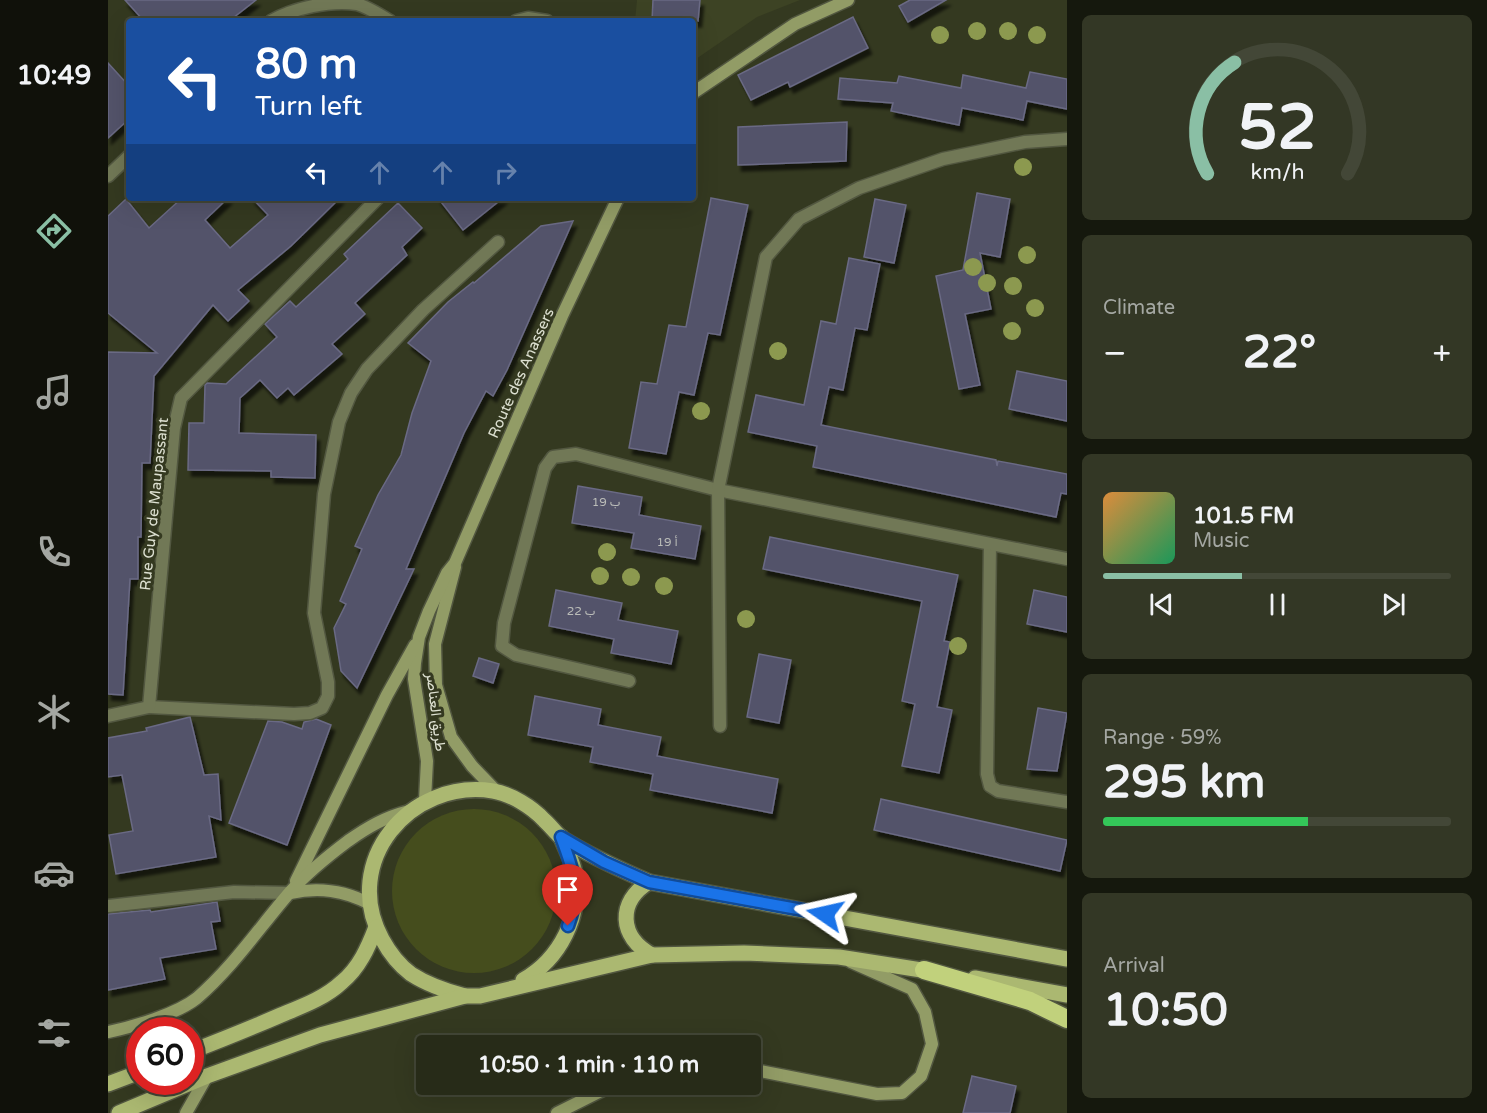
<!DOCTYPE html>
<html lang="en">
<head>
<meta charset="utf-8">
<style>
	:root { --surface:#272b18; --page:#333725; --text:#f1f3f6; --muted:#a4a7a2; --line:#434737; --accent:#8abfa5 }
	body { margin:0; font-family:"Varela Round",Vazirmatn,sans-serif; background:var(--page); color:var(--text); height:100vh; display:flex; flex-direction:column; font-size:22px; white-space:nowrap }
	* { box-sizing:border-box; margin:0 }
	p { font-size:20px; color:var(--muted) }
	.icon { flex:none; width:33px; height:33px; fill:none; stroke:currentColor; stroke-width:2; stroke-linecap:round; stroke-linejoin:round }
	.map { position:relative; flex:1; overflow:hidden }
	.panel { display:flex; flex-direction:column; gap:15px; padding:15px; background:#15180d; width:420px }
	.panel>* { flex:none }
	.top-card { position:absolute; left:18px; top:18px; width:570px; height:183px; border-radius:6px; box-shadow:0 6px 24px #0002,0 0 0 2px var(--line); background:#1a4fa0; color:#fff; overflow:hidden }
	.speed { position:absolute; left:18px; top:1017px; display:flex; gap:12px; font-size:30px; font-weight:700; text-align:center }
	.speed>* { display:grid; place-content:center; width:78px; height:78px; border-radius:50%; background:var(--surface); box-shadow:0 6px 24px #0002,0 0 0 2px var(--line); line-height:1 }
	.speed .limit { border:9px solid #d22; background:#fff; color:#111 }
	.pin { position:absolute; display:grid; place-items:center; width:51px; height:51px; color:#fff; margin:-62px -26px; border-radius:50% 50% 50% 0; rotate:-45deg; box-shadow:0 0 6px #0007 }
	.pin .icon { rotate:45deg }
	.me { position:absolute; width:66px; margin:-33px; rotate:281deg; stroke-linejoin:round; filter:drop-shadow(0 0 4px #0008) }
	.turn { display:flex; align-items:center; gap:21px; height:126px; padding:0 30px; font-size:27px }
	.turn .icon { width:78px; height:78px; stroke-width:2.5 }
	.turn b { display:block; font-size:42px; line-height:51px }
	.lanes { display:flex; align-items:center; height:57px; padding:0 30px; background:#0003; justify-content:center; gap:30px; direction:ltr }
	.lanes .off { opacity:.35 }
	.big { font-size:45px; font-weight:700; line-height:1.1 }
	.panel .tile { flex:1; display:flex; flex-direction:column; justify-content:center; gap:9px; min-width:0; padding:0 21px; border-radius:9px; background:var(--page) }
	.panel .dial { align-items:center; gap:0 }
	.dial svg { height:156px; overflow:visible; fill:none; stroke:var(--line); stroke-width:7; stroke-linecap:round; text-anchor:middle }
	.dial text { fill:var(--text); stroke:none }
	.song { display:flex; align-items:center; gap:18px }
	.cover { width:72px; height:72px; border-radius:9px; background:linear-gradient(135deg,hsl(30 70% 55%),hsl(150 70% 35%)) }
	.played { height:6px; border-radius:3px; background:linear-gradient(90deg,var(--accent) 40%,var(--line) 40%) }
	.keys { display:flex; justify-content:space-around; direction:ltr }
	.heat { display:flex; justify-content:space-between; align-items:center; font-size:33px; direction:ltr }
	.charge { height:9px; border-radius:4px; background:linear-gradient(90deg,#34c759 59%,var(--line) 0) }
	.trip { position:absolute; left:308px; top:1035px; width:345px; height:60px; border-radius:6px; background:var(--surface); box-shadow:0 6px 24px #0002,0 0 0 2px var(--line); font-weight:700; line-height:60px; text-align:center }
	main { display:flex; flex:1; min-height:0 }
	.tab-bar { display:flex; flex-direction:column; width:108px; justify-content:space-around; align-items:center; background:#10110a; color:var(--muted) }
	.tab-bar .icon { width:42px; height:42px }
	.tab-bar .on { color:var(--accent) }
	.tab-bar b { font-size:27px; color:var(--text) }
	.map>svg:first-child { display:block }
</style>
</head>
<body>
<main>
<nav class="tab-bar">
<b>10:49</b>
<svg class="icon on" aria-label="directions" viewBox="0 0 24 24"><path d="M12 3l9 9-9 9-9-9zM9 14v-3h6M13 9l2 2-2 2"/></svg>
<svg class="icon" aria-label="music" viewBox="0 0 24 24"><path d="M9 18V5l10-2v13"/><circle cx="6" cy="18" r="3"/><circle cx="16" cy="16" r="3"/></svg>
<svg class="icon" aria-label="phone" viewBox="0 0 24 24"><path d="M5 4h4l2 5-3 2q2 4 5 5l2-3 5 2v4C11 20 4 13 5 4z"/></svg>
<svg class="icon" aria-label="climate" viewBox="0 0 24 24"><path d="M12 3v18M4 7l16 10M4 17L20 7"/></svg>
<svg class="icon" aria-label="car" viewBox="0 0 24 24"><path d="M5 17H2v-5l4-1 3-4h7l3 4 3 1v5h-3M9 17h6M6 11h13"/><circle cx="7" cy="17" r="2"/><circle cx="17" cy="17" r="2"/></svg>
<svg class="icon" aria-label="filters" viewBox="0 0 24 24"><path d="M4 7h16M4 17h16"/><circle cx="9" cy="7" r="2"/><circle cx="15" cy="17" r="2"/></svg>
</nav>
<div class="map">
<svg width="959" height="1113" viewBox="0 0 959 1113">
	<defs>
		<filter id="shadow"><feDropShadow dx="3.5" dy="6" stdDeviation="1.5" flood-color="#0009"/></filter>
	</defs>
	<rect width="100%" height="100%" fill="#343920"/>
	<!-- built -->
	<polygon fill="#3d4324" points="529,0 692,0 649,17 588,59 585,59 585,21 527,21"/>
	<!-- green -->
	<circle fill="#454d1d" cx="366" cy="891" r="82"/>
	<!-- building -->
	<g fill="#53526b" stroke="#6a6a84" stroke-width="1.5" filter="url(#shadow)">
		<polygon points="17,0 148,0 121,21 36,21"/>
		<polygon points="545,0 592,0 590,21 544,21"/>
		<polygon points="802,0 838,0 800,22 791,6"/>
		<polygon points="745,17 760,48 682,87 680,82 643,100 630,75"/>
		<polygon points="0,63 21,86 21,119 0,138"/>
		<polygon points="922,72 959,79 959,109 919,101 915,120 854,108 851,125 783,111 785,103 730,99 732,78 789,83 791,76 853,88 855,75 918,88"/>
		<polygon points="739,122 738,161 630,165 630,127"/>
		<polygon points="869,193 902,199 892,257 872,253 883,309 857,314 872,385 851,389 828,276 855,270"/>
		<polygon points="74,198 120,198 97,220 122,248 160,215 144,198 232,198 183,246 130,290 141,301 120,321 105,305 46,376 42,463 34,463 33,537 30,537 30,579 22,579 15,695 0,694 0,352 49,353 0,313 0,216 18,199 41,228"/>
		<polygon points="330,198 395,198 355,230"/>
		<polygon points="603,198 640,205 612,335 600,333 586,395 571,392 558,454 521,448 533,382 549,384 561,325 578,327"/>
		<polygon points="767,199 798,205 786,263 756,257"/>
		<polygon points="290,203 314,228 294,247 299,255 247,303 257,314 224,344 234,354 186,395 180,388 169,398 152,380 132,398 131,433 208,435 207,478 163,477 163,471 80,470 81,423 96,423 97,385 99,383 118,384 169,337 157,324 182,301 188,307 240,259 236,254"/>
		<polygon points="465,221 399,370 385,396 378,391 356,433 298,569 306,569 249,688 233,671 226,628 238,604 232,601 254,549 247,546 270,495 293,455 304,413 323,361 300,343 340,302 365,282 366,283 433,226"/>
		<polygon points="741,258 772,264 759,330 747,328 735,390 721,387 713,425 888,460 889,466 890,461 959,474 959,494 953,493 948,517 705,467 709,446 640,432 648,395 696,405 713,321 728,324"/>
		<polygon points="909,371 959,381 959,421 901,409"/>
		<polygon points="470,486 534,497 531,515 593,526 587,559 523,548 526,533 464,523"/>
		<polygon points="662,537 850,575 836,641 842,642 829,707 844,710 831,773 794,766 807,704 794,701 814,601 655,569"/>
		<polygon points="448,590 514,603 510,620 570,631 563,664 503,653 506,639 441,626"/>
		<polygon points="926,590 959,597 959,632 919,624"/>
		<polygon points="651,654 683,660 671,723 639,717"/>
		<polygon points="371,658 391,664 385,683 365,676"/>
		<polygon points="427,696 493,709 490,725 553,737 549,756 670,779 664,813 542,790 545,774 482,762 485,747 420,735"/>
		<polygon points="930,708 959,713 949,771 919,769"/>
		<polygon points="82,717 96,775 110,774 113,820 101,816 108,857 8,874 1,835 25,831 14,775 0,777 0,738 39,731 38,728"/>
		<polygon points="208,719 223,725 179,845 121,823 160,721 174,722 194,729 196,722"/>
		<polygon points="773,799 959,840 952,871 766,830"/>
		<polygon points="109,902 112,921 103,922 108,949 52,958 57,979 0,990 0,914 42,910 43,912"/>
		<polygon points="864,1076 908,1086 902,1113 855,1113"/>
	</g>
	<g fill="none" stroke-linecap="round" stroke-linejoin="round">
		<defs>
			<g id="street">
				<path d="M163,21C186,8 222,0 249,4C260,7 272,15 282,21"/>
				<polyline points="408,21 420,18 439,21"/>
				<polyline points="0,176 21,156"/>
				<polyline points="882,545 879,774 882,786 890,791 959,802"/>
				<polyline points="521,681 408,655 394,646 396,623 437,468 445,457 468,454 610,490 959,559"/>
				<polyline points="41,707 186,714 202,713 214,708 220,696 220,682 206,613 216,494 231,422 243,393 259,369 315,310 390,242"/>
				<polyline points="0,716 41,707 66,428 73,398 270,198"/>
				<polyline points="612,726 610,490 658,257 691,219 751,188 835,159 917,142 959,139"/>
				<polyline points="0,906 126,892 182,893"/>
			</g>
			<g id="secondary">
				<polyline points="585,93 687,24 740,0"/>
				<polyline points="347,567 327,644 328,685 343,737 364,766 388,791"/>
				<polyline points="317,800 319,761 306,679 307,663 311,637 321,611 339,573 347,563 454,316 510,198"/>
				<polyline points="188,881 279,695 307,645"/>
				<path d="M182,893C211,887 236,890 262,904"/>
				<path d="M0,1032C25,1027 69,1014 89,998C125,967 151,928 182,892C199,873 220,856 240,841C260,827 277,817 301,811"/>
				<polyline points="642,1069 769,1094 794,1093 813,1076 824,1044 817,1012 804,989 743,962"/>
				<polyline points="78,1113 99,1076"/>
				<polyline points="449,1113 507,1084"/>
			</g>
			<g id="primary">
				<path d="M541,882C509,902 511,937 544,955"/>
				<polyline points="867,978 959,995"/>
				<path d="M415,980C452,959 474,916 467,873C465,861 457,848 453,837"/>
				<path d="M357,996C338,991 320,985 303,974C291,965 281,952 274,939C232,862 302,778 385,791C403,794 424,807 436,820C443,826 448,834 455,839C482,856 511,869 541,882L959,959"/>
				<path d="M82,1052C113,1040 143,1028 173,1015C195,1006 217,998 234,982C251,968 260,948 268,927"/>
				<polyline points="0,1084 32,1072"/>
				<polyline points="11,1113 99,1076 212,1035 357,996 372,996 544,955 636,953 731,957 826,972"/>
			</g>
			<polyline id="highway" points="816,970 922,1001 959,1019"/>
		</defs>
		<!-- street casing -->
		<use href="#street" stroke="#525740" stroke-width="15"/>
		<!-- secondary casing -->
		<use href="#secondary" stroke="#525740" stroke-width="15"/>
		<!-- primary casing -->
		<use href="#primary" stroke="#525740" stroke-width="18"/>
		<!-- highway casing -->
		<use href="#highway" stroke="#525740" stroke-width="21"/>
		<!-- street -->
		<use href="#street" stroke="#717856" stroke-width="12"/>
		<!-- secondary -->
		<use href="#secondary" stroke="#929c66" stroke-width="12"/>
		<!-- primary -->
		<use href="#primary" stroke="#abb871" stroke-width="15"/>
		<!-- highway -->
		<use href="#highway" stroke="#c1d17c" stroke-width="18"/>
	</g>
	<!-- trees -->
	<g fill="#8c994f">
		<circle cx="869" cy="31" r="9"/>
		<circle cx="900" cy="31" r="9"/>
		<circle cx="832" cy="35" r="9"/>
		<circle cx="929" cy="35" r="9"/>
		<circle cx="915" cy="167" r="9"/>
		<circle cx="919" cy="255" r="9"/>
		<circle cx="865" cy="267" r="9"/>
		<circle cx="879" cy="283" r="9"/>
		<circle cx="905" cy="286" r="9"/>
		<circle cx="927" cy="308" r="9"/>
		<circle cx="904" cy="331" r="9"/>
		<circle cx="670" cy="351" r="9"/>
		<circle cx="593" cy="411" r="9"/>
		<circle cx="499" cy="552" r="9"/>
		<circle cx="492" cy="576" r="9"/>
		<circle cx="523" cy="577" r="9"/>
		<circle cx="556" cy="586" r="9"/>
		<circle cx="638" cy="619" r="9"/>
		<circle cx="850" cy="646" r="9"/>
	</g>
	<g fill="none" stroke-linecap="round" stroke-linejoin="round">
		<defs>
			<path id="route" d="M460,926C473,891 466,871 453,837L496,862L541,882L717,914"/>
		</defs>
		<!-- route casing -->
		<use href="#route" stroke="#114b97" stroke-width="15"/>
		<!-- route -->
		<use href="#route" stroke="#1a73e8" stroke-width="10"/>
	</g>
	<g text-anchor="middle" stroke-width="6" stroke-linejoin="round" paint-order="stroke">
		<!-- number labels -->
		<g font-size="12" fill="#babcb8">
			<text x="498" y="506">ب 19</text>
			<text x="559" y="546">أ 19</text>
			<text x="473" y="615">ب 22</text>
		</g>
		<!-- street labels -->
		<g font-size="15" fill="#dde0d1" stroke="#343920">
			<text transform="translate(413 373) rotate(-66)" y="5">Route des Anassers</text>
			<text transform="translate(46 504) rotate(-84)" y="5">Rue Guy de Maupassant</text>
			<text transform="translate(328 712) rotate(83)" y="5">طريق العناصر</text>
		</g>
	</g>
</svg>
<div class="speed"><div class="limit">60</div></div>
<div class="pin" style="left:460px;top:926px;background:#d93025"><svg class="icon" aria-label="arrive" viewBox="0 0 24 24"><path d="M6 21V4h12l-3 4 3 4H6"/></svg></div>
<svg class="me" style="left:717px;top:914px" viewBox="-20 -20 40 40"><path d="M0-17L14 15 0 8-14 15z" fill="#1a73e8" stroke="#fff" stroke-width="4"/></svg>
<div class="trip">10:50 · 1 min · 110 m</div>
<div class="top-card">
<div class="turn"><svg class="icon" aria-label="left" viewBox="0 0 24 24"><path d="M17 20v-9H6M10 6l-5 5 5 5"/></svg><div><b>80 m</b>Turn left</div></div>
<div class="lanes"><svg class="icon" aria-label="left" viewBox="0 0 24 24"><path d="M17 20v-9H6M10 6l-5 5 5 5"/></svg><svg class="icon off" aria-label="ahead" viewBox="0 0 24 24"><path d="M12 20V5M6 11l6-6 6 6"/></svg><svg class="icon off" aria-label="ahead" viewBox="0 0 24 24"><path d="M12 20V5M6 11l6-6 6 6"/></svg><svg class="icon off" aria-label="right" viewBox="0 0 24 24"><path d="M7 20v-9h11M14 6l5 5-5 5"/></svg></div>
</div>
</div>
<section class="panel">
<div class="tile dial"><svg viewBox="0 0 100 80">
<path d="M14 69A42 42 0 1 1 86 69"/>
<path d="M14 69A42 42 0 0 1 28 12" stroke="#8abfa5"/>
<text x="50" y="56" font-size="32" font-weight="700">52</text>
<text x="50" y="72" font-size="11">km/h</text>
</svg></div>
<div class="tile"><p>Climate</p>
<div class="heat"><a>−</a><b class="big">22°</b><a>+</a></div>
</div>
<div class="tile">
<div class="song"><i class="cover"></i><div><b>101.5 FM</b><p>Music</p></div></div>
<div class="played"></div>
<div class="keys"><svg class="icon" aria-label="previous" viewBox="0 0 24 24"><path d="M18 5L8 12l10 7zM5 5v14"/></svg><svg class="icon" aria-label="pause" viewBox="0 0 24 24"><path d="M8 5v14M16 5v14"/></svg><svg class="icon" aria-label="next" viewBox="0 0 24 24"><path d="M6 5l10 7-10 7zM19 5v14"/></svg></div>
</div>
<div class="tile"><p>Range · 59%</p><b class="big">295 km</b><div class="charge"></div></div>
<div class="tile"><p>Arrival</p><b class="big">10:50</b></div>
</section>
</main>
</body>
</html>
